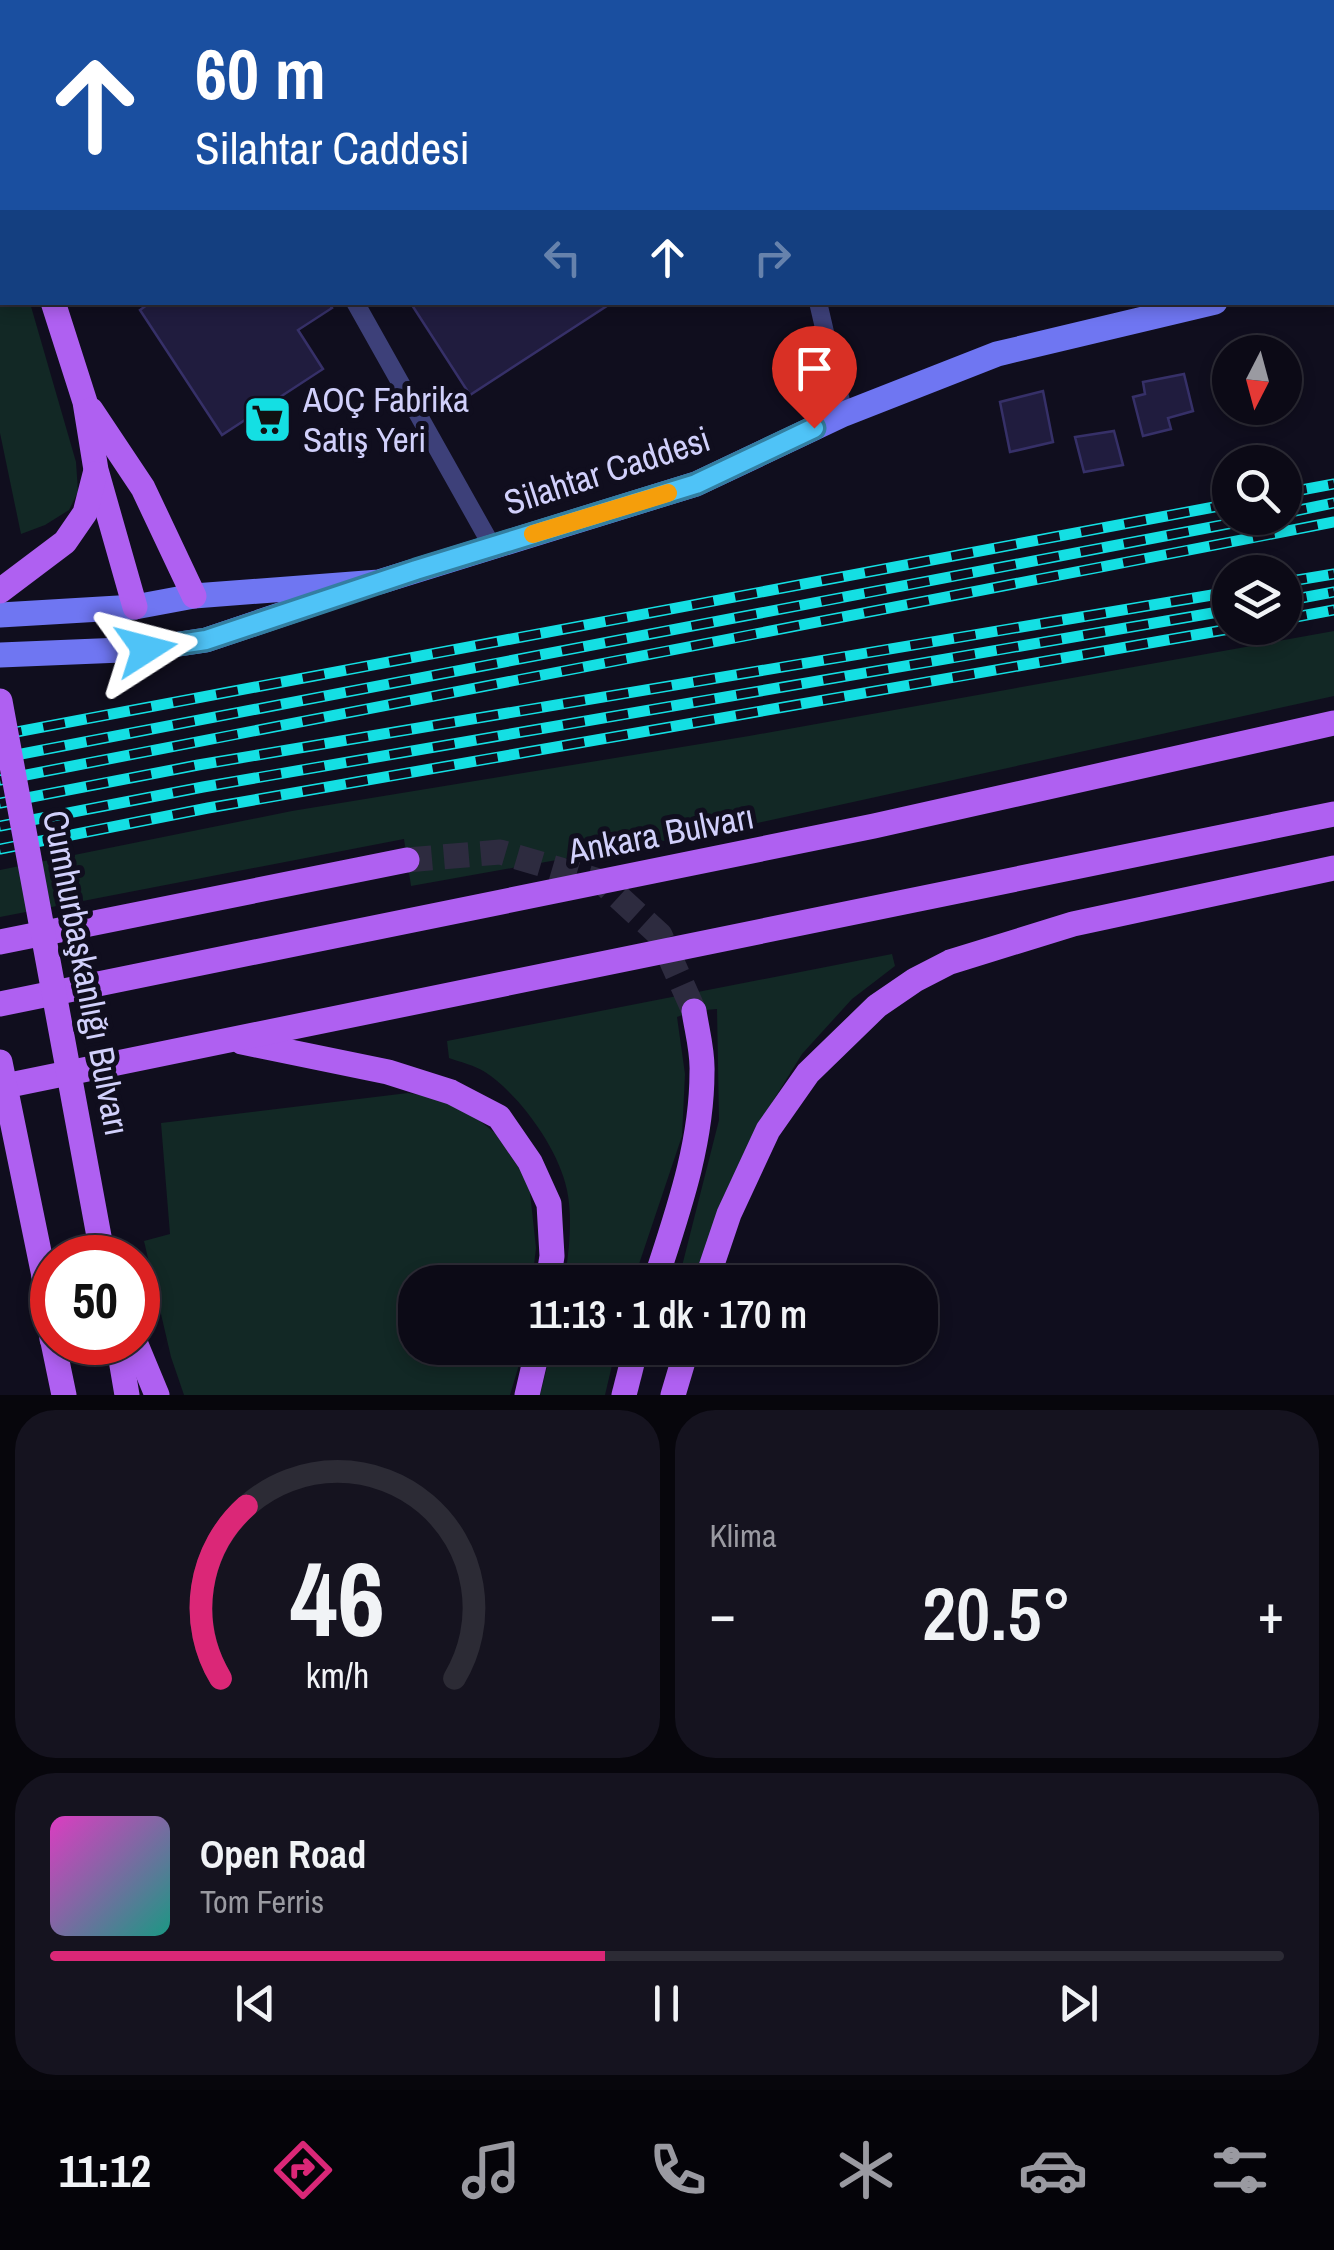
<!DOCTYPE html>
<html lang="tr">
<head>
<meta charset="utf-8">
<style>
	:root { --surface:#0c0a16; --page:#15131f; --text:#f1f3f6; --muted:#9a9aa1; --line:#2c2b35; --accent:#db2777 }
	body { margin:0; font-family:"Archivo Narrow",sans-serif; background:var(--page); color:var(--text); height:100vh; display:flex; flex-direction:column; font-size:38px; white-space:nowrap }
	* { box-sizing:border-box; margin:0 }
	p { font-size:32px; color:var(--muted) }
	.icon { flex:none; width:55px; height:55px; fill:none; stroke:currentColor; stroke-width:2; stroke-linecap:round; stroke-linejoin:round }
	.map { position:relative; height:1395px; overflow:hidden }
	.panel { display:flex; flex-direction:column; gap:15px; padding:15px; background:#07060c; flex:1 }
	.panel>* { flex:none }
	.banner { position:absolute; left:0px; top:0px; width:1335px; height:305px; box-shadow:0 5px 15px #0003,0 0 0 2px var(--line); background:#1a4fa0; color:#fff; overflow:hidden }
	.needle { width:65px; rotate:186deg }
	.controls { position:absolute; left:1212px; top:335px; display:grid; gap:20px }
	.controls a { display:grid; place-items:center; width:90px; height:90px; border-radius:50%; background:var(--surface); box-shadow:0 5px 15px #0003,0 0 0 2px var(--line); font-size:50px }
	.speed { position:absolute; left:30px; top:1235px; display:flex; gap:20px; font-size:50px; font-weight:700; text-align:center }
	.speed>* { display:grid; place-content:center; width:130px; height:130px; border-radius:50%; background:var(--surface); box-shadow:0 5px 15px #0003,0 0 0 2px var(--line); line-height:1 }
	.speed .limit { border:15px solid #d22; background:#fff; color:#111 }
	.pin { position:absolute; display:grid; place-items:center; width:85px; height:85px; color:#fff; margin:-102px -42px; border-radius:50% 50% 50% 0; rotate:-45deg; box-shadow:0 0 10px #0007 }
	.pin .icon { rotate:45deg }
	.me { position:absolute; width:110px; margin:-55px; rotate:81deg; stroke-linejoin:round; filter:drop-shadow(0 0 8px #0008) }
	.turn { display:flex; align-items:center; gap:35px; height:210px; padding:0 30px; font-size:45px }
	.turn .icon { width:130px; height:130px; stroke-width:2.5 }
	.turn b { display:block; font-size:70px; line-height:85px }
	.lanes { display:flex; align-items:center; height:95px; padding:0 30px; background:#0003; justify-content:center; gap:50px; direction:ltr }
	.lanes .off { opacity:.35 }
	.big { font-size:75px; font-weight:600; line-height:1.1 }
	.panel .widget { flex:1; display:flex; flex-direction:column; justify-content:center; gap:15px; min-width:0; padding:0 35px; border-radius:40px; background:var(--page) }
	.panel .dial { align-items:center; gap:0 }
	.dial svg { height:260px; overflow:visible; fill:none; stroke:var(--line); stroke-width:7; stroke-linecap:round; text-anchor:middle }
	.dial text { fill:var(--text); stroke:none }
	.song { display:flex; align-items:center; gap:30px }
	.cover { width:120px; height:120px; border-radius:15px; background:linear-gradient(135deg,hsl(310 70% 55%),hsl(170 70% 35%)) }
	.played { height:10px; border-radius:5px; background:linear-gradient(90deg,var(--accent) 45%,var(--line) 45%) }
	.keys { display:flex; justify-content:space-around; direction:ltr }
	.heat { display:flex; justify-content:space-between; align-items:center; font-size:55px; direction:ltr }
	.panel .tiles { flex:1; display:grid; gap:15px; grid-template-columns:1fr 1fr }
	.widget:last-child { grid-column:span 2 }
	.trip { position:absolute; left:398px; top:1265px; width:540px; height:100px; border-radius:40px; background:var(--surface); box-shadow:0 5px 15px #0003,0 0 0 2px var(--line); font-weight:600; line-height:100px; text-align:center }
	.tab-bar { display:flex; height:160px; justify-content:space-around; align-items:center; background:#050409; color:var(--muted) }
	.tab-bar .icon { width:70px; height:70px }
	.tab-bar .active { color:var(--accent) }
	.tab-bar b { font-size:45px; color:var(--text) }
	.map>svg:first-child { display:block }
</style>
</head>
<body>
<div class="map">
<svg width="1334" height="1395" viewBox="0 0 1334 1395">
	<rect width="100%" height="100%" fill="#100e1e"/>
	<!-- green -->
	<g fill="#122825">
		<polygon points="0,200 2,302 30,303 76,462 78,492 69,510 45,525 21,534 0,433"/>
		<polygon points="1334,631 1334,696 735,828 411,886 404,839 0,917 0,870 292,811 749,736"/>
		<path d="M892,954L895,966L852,999L802,1054L773,1101L723,1197L697,1282H678L719,1120L717,1009L694,1011L677,1017L685,1074L682,1136L633,1282H564C569,1254 573,1219 567,1190C559,1149 519,1094 485,1072C474,1065 460,1062 449,1058L447,1041Z"/>
		<polygon points="408,1093 455,1101 495,1133 529,1183 536,1248 532,1282 415,1282 415,1348 524,1348 510,1395 184,1395 171,1357 144,1241 170,1234 161,1123"/>
		<polygon points="552,1348 616,1348 605,1395 540,1395"/>
	</g>
	<!-- building -->
	<g fill="#201c3e" stroke="#363068" stroke-width="2.5">
		<polygon points="406,0 543,0 538,2"/>
		<rect x="1027" y="0" width="69" height="2"/>
		<polygon points="151,302 328,302 332,308 298,330 323,369 222,435 140,310"/>
		<polygon points="410,302 613,302 470,395"/>
		<polygon points="1184,374 1193,411 1168,418 1171,429 1143,436 1133,397 1145,394 1143,382"/>
		<polygon points="1043,391 1053,442 1010,452 1000,402"/>
		<polygon points="1114,431 1123,465 1084,472 1075,437"/>
	</g>
	<g fill="none" stroke-linecap="round" stroke-linejoin="round">
		<!-- primary-tunnel -->
		<polyline stroke="#2d2b3f" stroke-width="25" stroke-dasharray="25 12" stroke-linecap="butt" points="407,860 500,852 602,882 660,935 694,1011"/>
		<!-- lane -->
		<g stroke="#3d4079" stroke-width="18">
			<polyline points="746,0 747,2"/>
			<polyline points="993,0 994,2"/>
			<polyline points="1332,17 1334,16"/>
			<polyline points="355,302 492,546"/>
			<polyline points="818,302 844,414"/>
		</g>
		<!-- secondary -->
		<g stroke="#6f76f2" stroke-width="25">
			<polyline points="1332,278 1334,278"/>
			<polyline points="0,615 135,607 194,596 379,582 696,484 844,414 997,354 1215,302"/>
			<polyline points="0,655 146,649 206,640 342,594"/>
		</g>
		<!-- primary -->
		<g stroke="#af60f1" stroke-width="25">
			<polyline points="0,128 2,136"/>
			<polyline points="53,302 85,402 96,470 135,607"/>
			<polyline points="91,410 143,488 194,596"/>
			<polyline points="0,591 65,542 85,513 95,474"/>
			<polyline points="0,942 407,860"/>
			<polyline points="0,1004 874,826 1334,723"/>
			<polyline points="242,1042 388,1072 451,1092 499,1117 530,1162 549,1204 552,1256 548,1282"/>
			<polyline points="0,1087 1334,814"/>
			<polyline points="44,1276 52,1339"/>
			<path d="M655,1282C677,1214 702,1145 702,1072C703,1052 697,1031 694,1011"/>
			<polyline points="706,1282 729,1214 768,1130 808,1073 877,1006 915,980 950,962 1073,924 1334,868"/>
			<polyline points="53,1342 64,1395"/>
			<polyline points="118,1342 127,1395"/>
			<polyline points="135,1342 157,1395"/>
			<polyline points="527,1395 538,1348"/>
			<polyline points="624,1395 636,1348"/>
			<polyline points="673,1395 687,1348"/>
		</g>
		<defs>
			<g id="rail">
				<polyline points="1285,493 1334,484"/>
				<polyline points="1285,513 1334,503"/>
				<polyline points="1285,582 1334,574"/>
				<polyline points="1285,601 1334,592"/>
				<polyline points="1285,619 1334,610"/>
				<polyline points="0,735 1230,504"/>
				<polyline points="0,758 1259,518"/>
				<polyline points="0,780 1334,522"/>
				<polyline points="0,803 198,765 1230,592"/>
				<polyline points="0,826 203,787 1230,610"/>
				<polyline points="0,849 208,808 1235,628"/>
			</g>
		</defs>
		<!-- rail casing -->
		<use href="#rail" stroke="#14dfe3" stroke-width="11"/>
		<!-- rail -->
		<use href="#rail" stroke="#100e1e" stroke-width="8" stroke-dasharray="22" stroke-linecap="butt"/>
		<!-- primary-bridge -->
		<g stroke="#af60f1" stroke-width="25">
			<polyline points="0,701 103,1258"/>
			<polyline points="0,1062 44,1276"/>
		</g>
	</g>
	<g fill="none" stroke-linecap="round" stroke-linejoin="round">
		<defs>
			<polyline id="route" points="146,649 206,640 416,570 696,484 814,428"/>
		</defs>
		<!-- route casing -->
		<use href="#route" stroke="#337fa1" stroke-width="25"/>
		<!-- route -->
		<use href="#route" stroke="#4fc3f7" stroke-width="18"/>
		<!-- slow -->
		<polyline stroke="#f59e0b" stroke-width="18" points="533,534 668,493"/>
	</g>
	<!-- icons -->
	<defs>
		<symbol id="supermarket-square" viewBox="-11 -11 22 22"><rect x="-9" y="-9" width="18" height="18" rx="4" fill="#14dfe3" stroke="#100e1e"/><path d="M-6-5.5h2.5l.6 2H6L4.5 2H-2.5L-4.4-4H-6ZM-1.5 3.2a1.3 1.3 0 1 0 .1 0ZM3 3.2a1.3 1.3 0 1 0 .1 0Z" fill="#111"/></symbol>
	</defs>
	<g fill-rule="evenodd">
		<use href="#supermarket-square" x="240" y="392" width="55" height="55"/>
	</g>
	<g text-anchor="middle" stroke-width="10" stroke-linejoin="round" paint-order="stroke">
		<!-- poi labels -->
		<g font-size="35" fill="#d1d0fb" stroke="#100e1e" text-anchor="start">
			<text x="303" y="412">AOÇ Fabrika<tspan x="303" dy="40">Satış Yeri</tspan></text>
		</g>
		<!-- street labels -->
		<g font-size="35" fill="#d1d0fb" stroke="#100e1e">
			<text transform="translate(607 471) rotate(-18)" y="12">Silahtar Caddesi</text>
			<text transform="translate(661 834) rotate(-11)" y="12">Ankara Bulvarı</text>
			<text transform="translate(86 973) rotate(79)" y="12">Cumhurbaşkanlığı Bulvarı</text>
		</g>
	</g>
</svg>
<div class="controls">
<a><svg class="needle" viewBox="-14 -14 28 28"><path d="M0-13l5 13h-10z" fill="#e53935"/><path d="M0 13l5-13h-10z" fill="#9a9aa1"/></svg></a>
<a><svg class="icon" aria-label="search" viewBox="0 0 24 24"><circle cx="10" cy="10" r="6"/><path d="M15 15l6 6"/></svg></a>
<a><svg class="icon" aria-label="layers" viewBox="0 0 24 24"><path d="M12 4l9 5-9 5-9-5zM3 14l9 5 9-5"/></svg></a>
</div>
<div class="speed"><div class="limit">50</div></div>
<div class="pin" style="left:814px;top:428px;background:#d93025"><svg class="icon" aria-label="arrive" viewBox="0 0 24 24"><path d="M6 21V4h12l-3 4 3 4H6"/></svg></div>
<svg class="me" style="left:146px;top:649px" viewBox="-20 -20 40 40"><path d="M0-17L14 15 0 8-14 15z" fill="#4fc3f7" stroke="#fff" stroke-width="4"/></svg>
<div class="trip">11:13 · 1 dk · 170 m</div>
<div class="banner">
<div class="turn"><svg class="icon" aria-label="ahead" viewBox="0 0 24 24"><path d="M12 20V5M6 11l6-6 6 6"/></svg><div><b>60 m</b>Silahtar Caddesi</div></div>
<div class="lanes"><svg class="icon off" aria-label="left" viewBox="0 0 24 24"><path d="M17 20v-9H6M10 6l-5 5 5 5"/></svg><svg class="icon" aria-label="ahead" viewBox="0 0 24 24"><path d="M12 20V5M6 11l6-6 6 6"/></svg><svg class="icon off" aria-label="right" viewBox="0 0 24 24"><path d="M7 20v-9h11M14 6l5 5-5 5"/></svg></div>
</div>
</div>
<section class="panel">
<div class="tiles">
<div class="widget dial"><svg viewBox="0 0 100 80">
<path d="M14 69A42 42 0 1 1 86 69"/>
<path d="M14 69A42 42 0 0 1 22 16" stroke="#db2777"/>
<text x="50" y="56" font-size="32" font-weight="700">46</text>
<text x="50" y="72" font-size="11">km/h</text>
</svg></div>
<div class="widget"><p>Klima</p>
<div class="heat"><a>−</a><b class="big">20.5°</b><a>+</a></div>
</div>
<div class="widget">
<div class="song"><i class="cover"></i><div><b>Open Road</b><p>Tom Ferris</p></div></div>
<div class="played"></div>
<div class="keys"><svg class="icon" aria-label="previous" viewBox="0 0 24 24"><path d="M18 5L8 12l10 7zM5 5v14"/></svg><svg class="icon" aria-label="pause" viewBox="0 0 24 24"><path d="M8 5v14M16 5v14"/></svg><svg class="icon" aria-label="next" viewBox="0 0 24 24"><path d="M6 5l10 7-10 7zM19 5v14"/></svg></div>
</div>
</div>
</section>
<nav class="tab-bar">
<b>11:12</b>
<svg class="icon active" aria-label="directions" viewBox="0 0 24 24"><path d="M12 3l9 9-9 9-9-9zM9 14v-3h6M13 9l2 2-2 2"/></svg>
<svg class="icon" aria-label="music" viewBox="0 0 24 24"><path d="M9 18V5l10-2v13"/><circle cx="6" cy="18" r="3"/><circle cx="16" cy="16" r="3"/></svg>
<svg class="icon" aria-label="phone" viewBox="0 0 24 24"><path d="M5 4h4l2 5-3 2q2 4 5 5l2-3 5 2v4C11 20 4 13 5 4z"/></svg>
<svg class="icon" aria-label="climate" viewBox="0 0 24 24"><path d="M12 3v18M4 7l16 10M4 17L20 7"/></svg>
<svg class="icon" aria-label="car" viewBox="0 0 24 24"><path d="M5 17H2v-5l4-1 3-4h7l3 4 3 1v5h-3M9 17h6M6 11h13"/><circle cx="7" cy="17" r="2"/><circle cx="17" cy="17" r="2"/></svg>
<svg class="icon" aria-label="filters" viewBox="0 0 24 24"><path d="M4 7h16M4 17h16"/><circle cx="9" cy="7" r="2"/><circle cx="15" cy="17" r="2"/></svg>
</nav>
</body>
</html>
